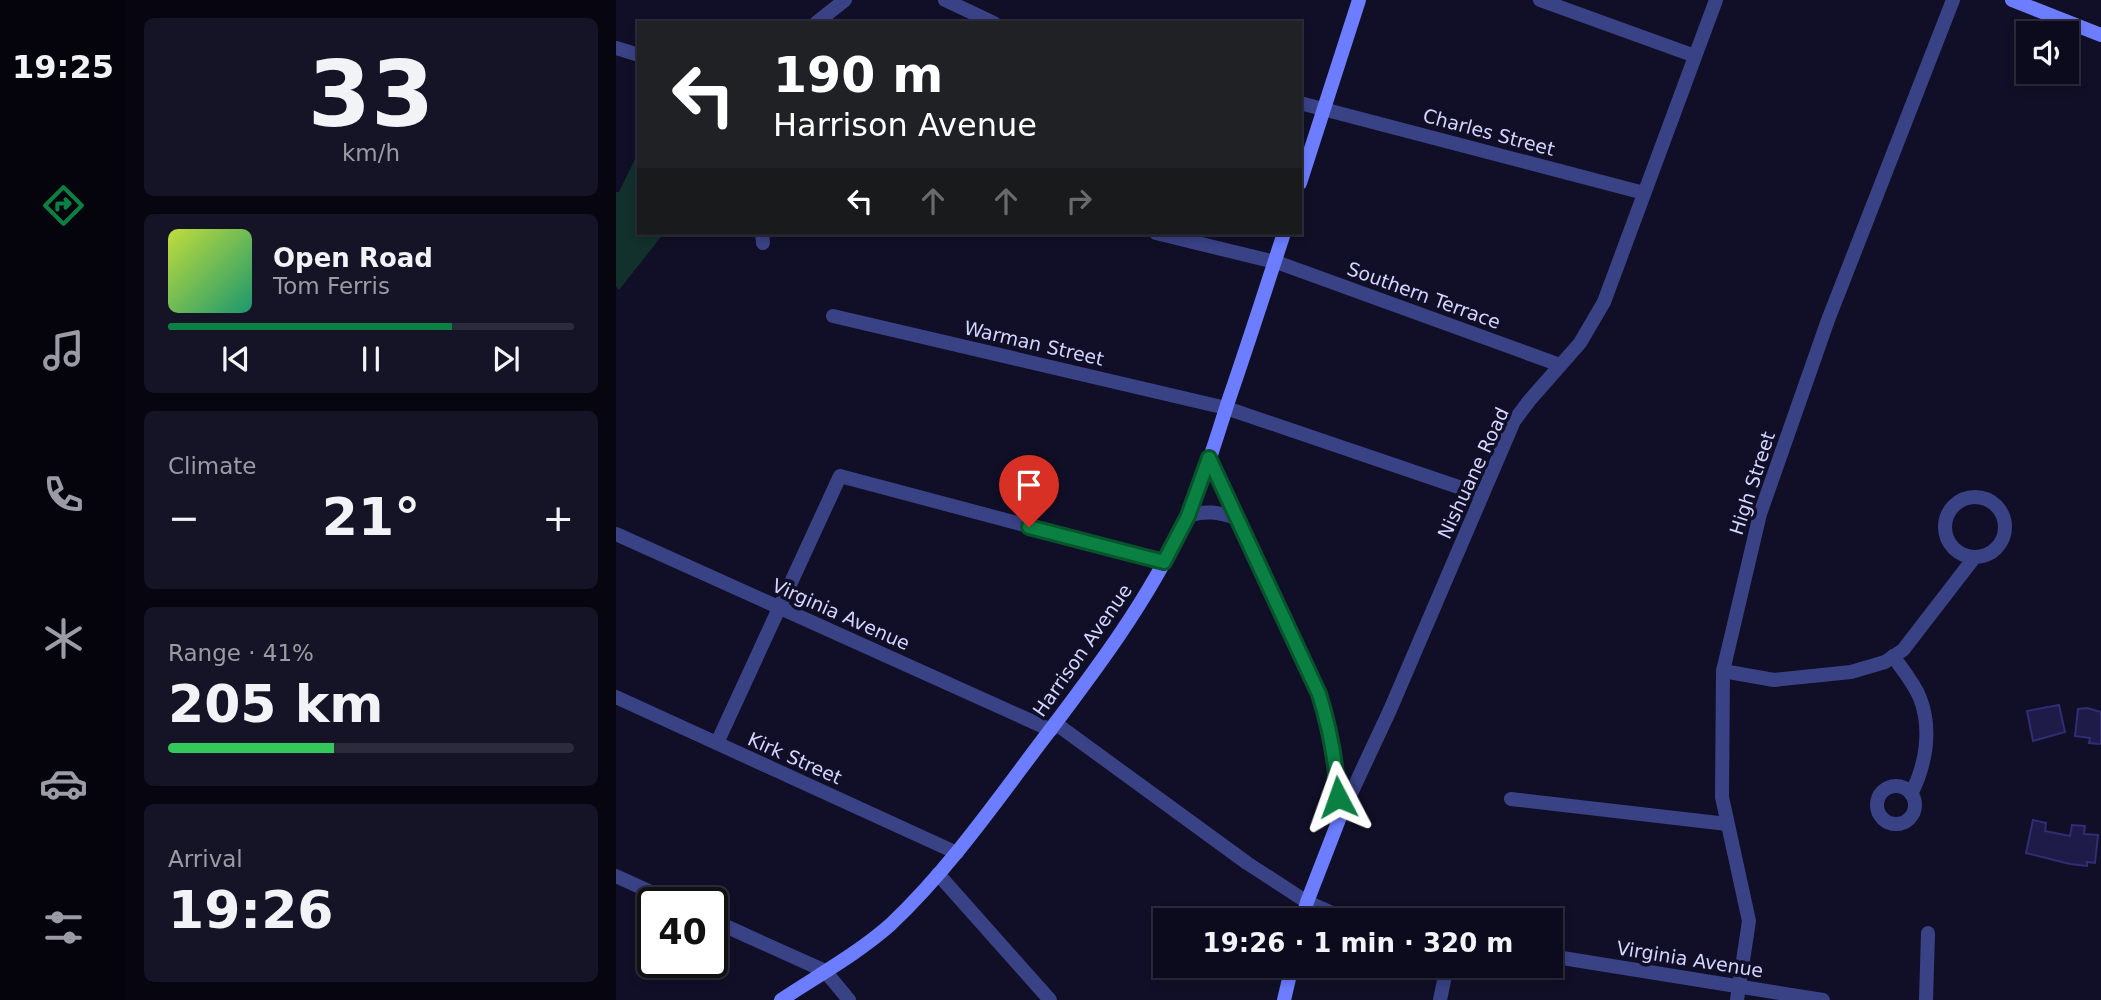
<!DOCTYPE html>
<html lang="en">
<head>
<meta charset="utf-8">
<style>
	:root { --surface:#0c0b1d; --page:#151426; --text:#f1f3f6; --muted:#9a9ba4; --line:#2c2b3b; --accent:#0b8043 }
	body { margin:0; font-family:"DejaVu Sans",sans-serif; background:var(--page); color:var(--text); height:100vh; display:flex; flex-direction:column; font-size:26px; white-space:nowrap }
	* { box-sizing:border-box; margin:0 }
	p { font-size:23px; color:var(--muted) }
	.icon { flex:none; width:38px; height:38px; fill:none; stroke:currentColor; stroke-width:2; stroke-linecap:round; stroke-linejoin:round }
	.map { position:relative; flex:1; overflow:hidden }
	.drawer { display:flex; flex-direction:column; gap:18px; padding:18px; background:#070610; width:490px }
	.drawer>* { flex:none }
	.hud { position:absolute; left:21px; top:21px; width:665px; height:214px; border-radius:0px; box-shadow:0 4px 10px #0003,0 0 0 2px var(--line); background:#202124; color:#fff; overflow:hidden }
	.controls { position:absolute; left:1400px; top:21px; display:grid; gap:14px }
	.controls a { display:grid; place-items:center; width:63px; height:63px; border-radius:0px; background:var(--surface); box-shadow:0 4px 10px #0003,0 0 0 2px var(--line); font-size:35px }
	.speed { position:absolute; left:21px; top:887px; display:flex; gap:14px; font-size:35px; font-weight:700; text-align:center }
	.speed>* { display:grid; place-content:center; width:91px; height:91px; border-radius:50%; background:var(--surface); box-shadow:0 4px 10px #0003,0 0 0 2px var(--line); line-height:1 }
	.speed .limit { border:4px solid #111; border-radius:10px; background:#fff; color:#111 }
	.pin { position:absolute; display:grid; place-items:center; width:60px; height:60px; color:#fff; margin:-72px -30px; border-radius:50% 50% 50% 0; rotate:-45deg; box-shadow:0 0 7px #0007 }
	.pin .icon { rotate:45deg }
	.me { position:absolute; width:77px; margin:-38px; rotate:356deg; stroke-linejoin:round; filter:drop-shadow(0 0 5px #0008) }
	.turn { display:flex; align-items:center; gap:24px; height:147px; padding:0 21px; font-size:32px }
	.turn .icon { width:91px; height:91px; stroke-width:2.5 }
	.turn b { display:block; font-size:49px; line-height:60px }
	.lanes { display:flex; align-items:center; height:66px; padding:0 21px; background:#0003; justify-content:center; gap:35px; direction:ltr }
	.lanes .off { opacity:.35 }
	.big { font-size:52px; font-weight:700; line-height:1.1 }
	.drawer .tile { flex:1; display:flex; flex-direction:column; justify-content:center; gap:10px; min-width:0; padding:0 24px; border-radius:10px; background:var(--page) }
	.drawer .dial { align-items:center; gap:0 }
	.dial b { font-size:91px; line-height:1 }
	.song { display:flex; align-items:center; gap:21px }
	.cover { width:84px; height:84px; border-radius:10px; background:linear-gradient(135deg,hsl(70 70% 55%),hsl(160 70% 35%)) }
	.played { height:7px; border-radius:4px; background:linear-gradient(90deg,var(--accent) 70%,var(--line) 70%) }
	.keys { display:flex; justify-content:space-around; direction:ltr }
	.heat { display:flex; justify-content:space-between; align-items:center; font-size:38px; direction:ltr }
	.charge { height:10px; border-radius:5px; background:linear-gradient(90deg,#34c759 41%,var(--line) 0) }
	.trip { position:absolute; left:537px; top:908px; width:410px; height:70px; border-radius:0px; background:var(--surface); box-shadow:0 4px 10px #0003,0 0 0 2px var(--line); font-weight:700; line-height:70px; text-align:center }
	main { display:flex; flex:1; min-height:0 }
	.menu { display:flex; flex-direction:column; width:126px; justify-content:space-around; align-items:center; background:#05040c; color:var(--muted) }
	.menu .icon { width:49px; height:49px }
	.menu .on { color:var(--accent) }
	.menu b { font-size:32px; color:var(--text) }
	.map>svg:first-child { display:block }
</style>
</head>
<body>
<main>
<nav class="menu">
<b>19:25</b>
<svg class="icon on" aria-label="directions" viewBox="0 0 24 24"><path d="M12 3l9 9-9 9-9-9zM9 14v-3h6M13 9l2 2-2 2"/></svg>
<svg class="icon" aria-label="music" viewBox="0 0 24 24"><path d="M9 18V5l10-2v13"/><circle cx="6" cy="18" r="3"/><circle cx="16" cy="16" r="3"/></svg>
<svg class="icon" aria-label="phone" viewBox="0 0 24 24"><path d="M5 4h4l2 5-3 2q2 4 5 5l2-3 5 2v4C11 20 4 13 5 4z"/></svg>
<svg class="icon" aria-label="climate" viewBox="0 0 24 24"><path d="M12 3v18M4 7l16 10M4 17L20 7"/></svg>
<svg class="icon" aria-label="car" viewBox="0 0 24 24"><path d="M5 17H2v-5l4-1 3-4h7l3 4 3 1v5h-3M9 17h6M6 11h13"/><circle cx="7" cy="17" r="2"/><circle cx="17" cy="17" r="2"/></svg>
<svg class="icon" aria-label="filters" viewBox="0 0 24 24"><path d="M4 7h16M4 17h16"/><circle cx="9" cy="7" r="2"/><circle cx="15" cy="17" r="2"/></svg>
</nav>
<section class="drawer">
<div class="tile dial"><b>33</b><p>km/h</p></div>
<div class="tile">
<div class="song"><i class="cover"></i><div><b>Open Road</b><p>Tom Ferris</p></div></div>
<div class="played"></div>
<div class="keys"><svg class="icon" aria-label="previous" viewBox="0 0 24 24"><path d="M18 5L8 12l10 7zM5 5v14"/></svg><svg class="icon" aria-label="pause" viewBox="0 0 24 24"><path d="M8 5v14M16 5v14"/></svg><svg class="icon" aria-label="next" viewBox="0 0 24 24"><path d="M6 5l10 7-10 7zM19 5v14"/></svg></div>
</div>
<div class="tile"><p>Climate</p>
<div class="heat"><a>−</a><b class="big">21°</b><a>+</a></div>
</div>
<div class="tile"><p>Range · 41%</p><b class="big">205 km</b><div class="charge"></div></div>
<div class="tile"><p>Arrival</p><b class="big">19:26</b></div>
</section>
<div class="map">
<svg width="1485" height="1000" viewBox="0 0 1485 1000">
	<rect width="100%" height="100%" fill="#100f27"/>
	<!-- green -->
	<polygon fill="#12312c" points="23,151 23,233 48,233 3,290 0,286 0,192 3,192"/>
	<!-- building -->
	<g fill="#1e1b48" stroke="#312d74" stroke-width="2">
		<polygon points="1443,705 1449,732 1417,741 1411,711"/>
		<polygon points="1471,708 1485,712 1485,744 1473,743 1474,738 1459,736 1462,709"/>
		<polygon points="1417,820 1430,823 1429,831 1454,836 1456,825 1469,826 1468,834 1482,835 1479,863 1471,862 1471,866 1454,864 1410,853"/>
	</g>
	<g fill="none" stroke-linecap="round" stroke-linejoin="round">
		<!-- street -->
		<g stroke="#3a4286" stroke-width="14">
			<polyline points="329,0 378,23"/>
			<polyline points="924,0 1079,56"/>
			<polyline points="200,23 229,0"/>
			<polyline points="0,48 23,55"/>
			<polyline points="684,103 1028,193"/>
			<polyline points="146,233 147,243"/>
			<polyline points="540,233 663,263 944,365"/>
			<polyline points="217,316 610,408 866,495"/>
			<circle cx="1359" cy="527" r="30"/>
			<path d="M572,516C590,510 602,512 620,518"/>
			<polyline points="0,534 435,730"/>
			<path d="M1277,656C1286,669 1298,683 1304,698C1316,729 1310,765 1295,794"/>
			<polyline points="1107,671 1158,680 1235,672 1269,662 1287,650 1358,558"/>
			<polyline points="0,697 341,853"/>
			<polyline points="439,723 631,863 691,902 732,920"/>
			<polyline points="101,743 224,476 548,562"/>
			<circle cx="1280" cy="805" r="19"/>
			<polyline points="895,799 1111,824"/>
			<polyline points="724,817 774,710 898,421 913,401 964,343 988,302 1100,0"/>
			<polyline points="322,874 434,1000"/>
			<polyline points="0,876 59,903"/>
			<polyline points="96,920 209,971 233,1000"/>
			<polyline points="934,956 1207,1000"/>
			<polyline points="824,1000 831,966"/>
			<polyline points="1121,1000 1133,921 1106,797 1107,671 1144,514 1212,320 1337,0"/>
			<polyline points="1310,1000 1312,933"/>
		</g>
		<!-- secondary -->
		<g stroke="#6c7dff" stroke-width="14">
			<polyline points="1396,0 1485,35"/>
			<polyline points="684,183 743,0"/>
			<polyline points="593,458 703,694 713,726 719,759 724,817 691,902 686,920"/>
			<path d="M165,1000C201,976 241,954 274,925C328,874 372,813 416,754C473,679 531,604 570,519C588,481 600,439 613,399C632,344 650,288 668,233"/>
			<polyline points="668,1000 676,966"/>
		</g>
	</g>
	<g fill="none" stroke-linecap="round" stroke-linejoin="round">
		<defs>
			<path id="route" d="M413,527L548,562L572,516L593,458L703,694C714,729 720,761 722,797"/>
		</defs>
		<!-- route casing -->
		<use href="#route" stroke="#07532c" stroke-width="18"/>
		<!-- route -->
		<use href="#route" stroke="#0b8043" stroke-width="12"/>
	</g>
	<g text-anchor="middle" stroke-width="7" stroke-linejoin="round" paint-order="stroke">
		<!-- street labels -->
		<g font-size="19" fill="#d5d6ff" stroke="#100f27">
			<text transform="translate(873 132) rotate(15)" y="7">Charles Street</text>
			<text transform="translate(808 295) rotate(20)" y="7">Southern Terrace</text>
			<text transform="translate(418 343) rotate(13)" y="7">Warman Street</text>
			<text transform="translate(857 473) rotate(-65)" y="7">Nishuane Road</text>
			<text transform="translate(1136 483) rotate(-72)" y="7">High Street</text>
			<text transform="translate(225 614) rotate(24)" y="7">Virginia Avenue</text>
			<text transform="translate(466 650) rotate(-55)" y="7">Harrison Avenue</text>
			<text transform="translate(179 758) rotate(24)" y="7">Kirk Street</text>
			<text transform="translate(1074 959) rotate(9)" y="7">Virginia Avenue</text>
		</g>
	</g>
</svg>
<div class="controls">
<a><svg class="icon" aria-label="sound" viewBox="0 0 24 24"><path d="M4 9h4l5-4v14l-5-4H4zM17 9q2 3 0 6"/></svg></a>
</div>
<div class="speed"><div class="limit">40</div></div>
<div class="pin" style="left:413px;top:527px;background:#d93025"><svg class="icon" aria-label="arrive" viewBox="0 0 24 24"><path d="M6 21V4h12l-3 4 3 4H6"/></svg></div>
<svg class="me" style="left:722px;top:797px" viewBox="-20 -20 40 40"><path d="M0-17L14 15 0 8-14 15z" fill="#0b8043" stroke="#fff" stroke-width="4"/></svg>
<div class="trip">19:26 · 1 min · 320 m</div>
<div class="hud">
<div class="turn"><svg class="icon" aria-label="left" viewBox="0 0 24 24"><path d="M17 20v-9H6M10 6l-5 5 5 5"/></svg><div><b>190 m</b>Harrison Avenue</div></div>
<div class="lanes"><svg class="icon" aria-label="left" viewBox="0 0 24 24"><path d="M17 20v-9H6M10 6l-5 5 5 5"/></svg><svg class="icon off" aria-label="ahead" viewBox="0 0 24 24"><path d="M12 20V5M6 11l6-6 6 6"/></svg><svg class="icon off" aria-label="ahead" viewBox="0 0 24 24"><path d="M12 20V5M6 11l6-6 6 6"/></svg><svg class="icon off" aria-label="right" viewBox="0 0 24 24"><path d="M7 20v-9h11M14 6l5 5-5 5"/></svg></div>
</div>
</div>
</main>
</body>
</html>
